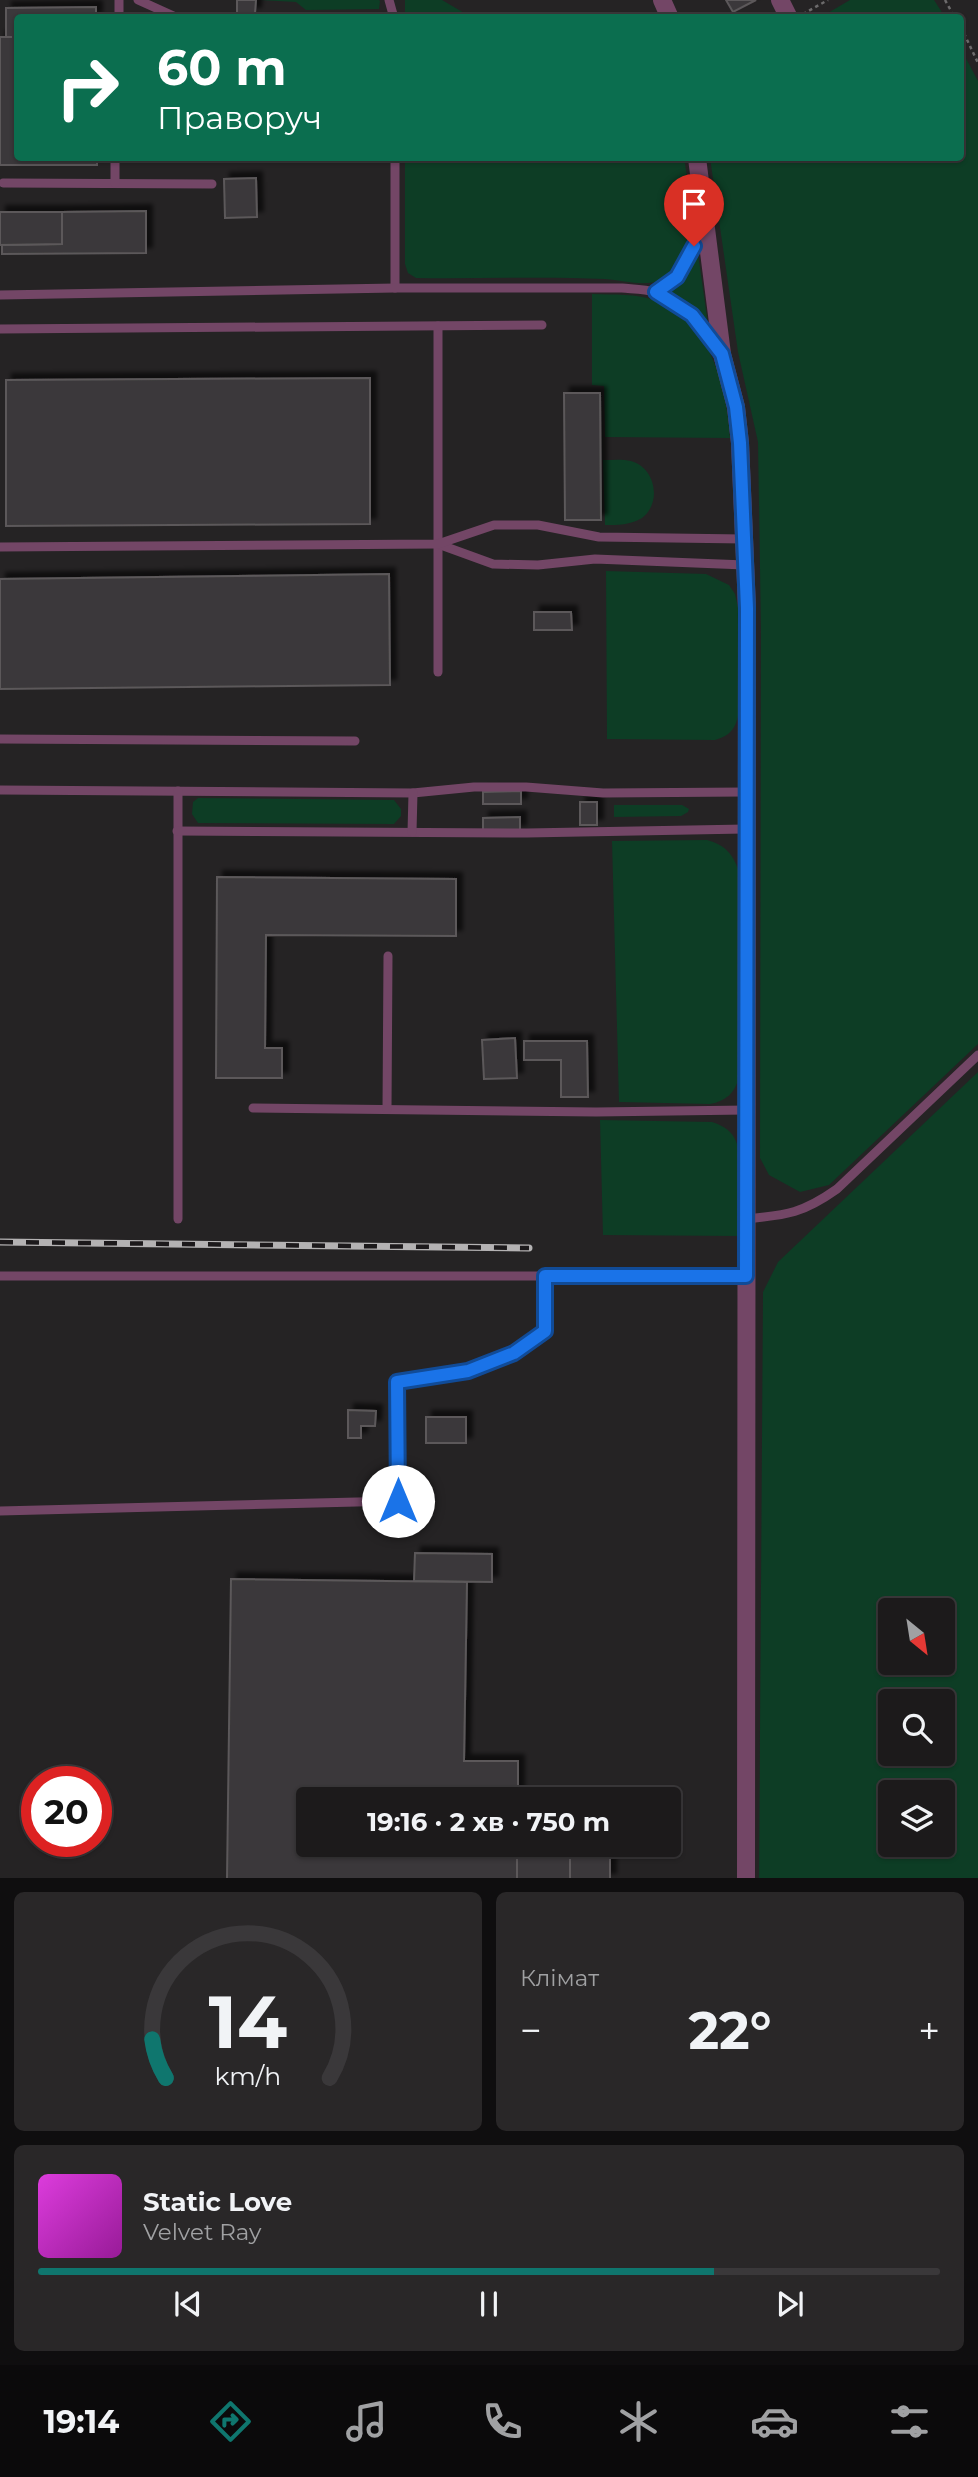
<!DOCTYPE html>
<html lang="uk">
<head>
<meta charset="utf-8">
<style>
	:root { --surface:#1c1a1b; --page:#292728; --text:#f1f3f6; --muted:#a0a1a3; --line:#3a383a; --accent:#0f766e }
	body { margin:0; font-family:Montserrat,sans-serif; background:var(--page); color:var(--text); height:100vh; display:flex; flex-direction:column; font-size:26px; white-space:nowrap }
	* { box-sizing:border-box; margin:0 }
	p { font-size:23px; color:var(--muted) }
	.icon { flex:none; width:38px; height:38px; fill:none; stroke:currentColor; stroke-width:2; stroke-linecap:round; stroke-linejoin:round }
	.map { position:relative; height:1878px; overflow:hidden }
	.side { display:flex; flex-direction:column; gap:14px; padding:14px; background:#0f0e0f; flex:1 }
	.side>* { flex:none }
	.top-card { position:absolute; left:14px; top:14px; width:950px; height:147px; border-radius:7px; box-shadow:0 2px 5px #0004,0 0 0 2px var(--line); background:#0b6e4f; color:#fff; overflow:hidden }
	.needle { width:46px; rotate:150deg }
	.tools { position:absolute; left:878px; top:1598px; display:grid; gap:14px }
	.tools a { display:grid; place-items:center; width:77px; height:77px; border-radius:7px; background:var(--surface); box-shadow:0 2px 5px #0004,0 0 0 2px var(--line); font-size:35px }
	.speed { position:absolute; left:21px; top:1766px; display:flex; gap:14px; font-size:35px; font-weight:700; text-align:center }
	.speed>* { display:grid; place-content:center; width:91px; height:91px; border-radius:50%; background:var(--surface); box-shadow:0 2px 5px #0004,0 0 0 2px var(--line); line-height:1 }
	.speed .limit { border:10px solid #d22; background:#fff; color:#111 }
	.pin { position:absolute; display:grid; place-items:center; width:60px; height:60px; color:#fff; margin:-72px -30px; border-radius:50% 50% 50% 0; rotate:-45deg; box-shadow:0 0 7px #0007 }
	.pin .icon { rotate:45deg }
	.me { position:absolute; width:77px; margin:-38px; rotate:0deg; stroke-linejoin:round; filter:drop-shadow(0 0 5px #0008) }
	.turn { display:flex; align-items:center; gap:24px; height:147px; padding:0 28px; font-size:32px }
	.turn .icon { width:91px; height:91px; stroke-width:2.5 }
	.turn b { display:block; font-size:49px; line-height:60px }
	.big { font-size:52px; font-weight:700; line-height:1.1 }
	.side .tile { flex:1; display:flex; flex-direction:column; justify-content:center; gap:10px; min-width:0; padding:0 24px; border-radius:10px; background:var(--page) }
	.side .dial { align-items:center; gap:0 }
	.dial svg { height:182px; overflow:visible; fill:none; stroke:var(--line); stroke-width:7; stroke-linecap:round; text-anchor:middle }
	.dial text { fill:var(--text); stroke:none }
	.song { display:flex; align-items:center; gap:21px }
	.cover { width:84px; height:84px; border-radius:10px; background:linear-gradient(135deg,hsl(300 70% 55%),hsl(300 70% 35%)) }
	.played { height:7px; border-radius:4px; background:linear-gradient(90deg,var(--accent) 75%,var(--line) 75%) }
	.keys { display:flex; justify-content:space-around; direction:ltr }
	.heat { display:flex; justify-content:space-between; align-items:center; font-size:38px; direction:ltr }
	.side .tiles { flex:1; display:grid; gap:14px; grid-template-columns:1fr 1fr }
	.tile:last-child { grid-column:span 2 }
	.trip { position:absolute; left:296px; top:1787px; width:385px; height:70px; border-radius:7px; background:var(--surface); box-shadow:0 2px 5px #0004,0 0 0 2px var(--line); font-weight:700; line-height:70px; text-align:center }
	.menu { display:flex; height:112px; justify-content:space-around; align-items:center; background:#0b0a0b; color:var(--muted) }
	.menu .icon { width:49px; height:49px }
	.menu .selected { color:var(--accent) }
	.menu b { font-size:32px; color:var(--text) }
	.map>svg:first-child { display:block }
</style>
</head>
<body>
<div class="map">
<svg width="978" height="1879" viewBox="0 0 978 1879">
	<defs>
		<filter id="shadow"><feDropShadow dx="6" dy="-6" stdDeviation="2" flood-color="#0009"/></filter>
	</defs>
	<rect width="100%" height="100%" fill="#252324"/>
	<!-- green -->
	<g fill="#0d3d25" fill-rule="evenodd">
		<polygon points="260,0 379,0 380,1 379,9 306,10 296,2"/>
		<polygon points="405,0 442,0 471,17 405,17"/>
		<polygon points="850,0 934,0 945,17 821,17"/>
		<polygon points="961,49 978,81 978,1044 829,1185 800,1192 769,1175 760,1158 761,631 758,442 738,352 710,158 961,158"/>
		<path d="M405,158H684C690,194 700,247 668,275C662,280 655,283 648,283C634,284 619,280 605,279C543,276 479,279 416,278L408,273L405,264Z"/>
		<polygon points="698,253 708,325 689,305 670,291 685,277"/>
		<path d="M592,294C613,295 637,293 657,301C710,321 727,387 730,438L605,437L604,386L592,385Z"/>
		<path d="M603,460C612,460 623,459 631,461C656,468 662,503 642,518C631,525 617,525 605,525Z"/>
		<path d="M606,571L706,574L729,585L735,594L738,607C739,630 745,706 736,723C732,733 725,737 715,740L607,739Z"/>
		<polygon points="198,798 394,800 401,809 401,816 394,824 198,823 192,814 193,802"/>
		<polygon points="614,805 682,805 689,809 688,812 681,816 614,817"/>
		<path d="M707,840C725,845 732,853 739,871V1077C735,1093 726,1101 710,1104L619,1102L612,841Z"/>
		<path d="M978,1072V1878H759L763,1292L778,1262ZM891,1610H943V1662H891ZM891,1701H943V1754H891ZM891,1792H943V1844H891Z"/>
		<path d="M600,1120L712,1122C728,1127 736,1135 739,1152V1236L603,1235Z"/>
	</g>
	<!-- building -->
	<g fill="#3b393a" stroke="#5b585a" stroke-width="2" filter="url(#shadow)">
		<polygon points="237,0 256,0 255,13 237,13"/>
		<polygon points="726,0 756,0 733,12"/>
		<polygon points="96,7 96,18 18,18 18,37 6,37 6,8"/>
		<polygon points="0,37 18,37 18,158 97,158 97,165 0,165"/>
		<polygon points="256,178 257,217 225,218 224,179"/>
		<polygon points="146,211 146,253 2,254 2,245 62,244 62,212"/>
		<polygon points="0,212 62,212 62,244 0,245"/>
		<polygon points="370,378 370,524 6,526 6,380"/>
		<polygon points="564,393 600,393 601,520 565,520"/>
		<polygon points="389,574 390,685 0,689 0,579"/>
		<polygon points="534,612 571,612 572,630 534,630"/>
		<polygon points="521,791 521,804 483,804 483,792"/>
		<rect x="580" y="802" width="17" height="23"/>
		<polygon points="520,817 520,831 483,831 483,818"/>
		<polygon points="217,877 456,879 456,936 266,935 265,1048 282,1048 282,1078 216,1078"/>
		<polygon points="515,1038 517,1078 484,1079 482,1040"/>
		<polygon points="524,1041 587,1041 588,1097 561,1097 561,1060 524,1060"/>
		<polygon points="348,1410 376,1411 375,1426 361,1426 361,1438 348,1438"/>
		<rect x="426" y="1417" width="40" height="26"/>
		<polygon points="415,1553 492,1554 492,1582 414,1581"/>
		<polygon points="231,1579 467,1582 464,1761 518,1761 518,1799 308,1799 308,1844 517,1844 517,1879 227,1879"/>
		<rect x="517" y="1844" width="53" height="35"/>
		<rect x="570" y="1844" width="40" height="35"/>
	</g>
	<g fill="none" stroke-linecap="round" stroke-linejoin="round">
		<!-- path -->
		<g stroke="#6d6b6c" stroke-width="2.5" stroke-dasharray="3.5 3.5" stroke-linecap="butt">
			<polyline points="945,0 955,18"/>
			<polyline points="803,14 828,0"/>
			<polyline points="961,27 978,63"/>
		</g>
		<!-- service -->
		<g stroke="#734666" stroke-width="9">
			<polyline points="138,0 178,18"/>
			<polyline points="389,0 394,18"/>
			<polyline points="119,18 119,0"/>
			<polyline points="395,158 395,288"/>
			<polyline points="3,183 212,184"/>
			<polyline points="115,183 115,158"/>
			<polyline points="656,292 677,277 705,227"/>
			<path d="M0,295L395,288H622C632,289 645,289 655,292C682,299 702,325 717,347"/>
			<polyline points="438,326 438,672"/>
			<polyline points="0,329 542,325"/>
			<polyline points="438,544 493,564 538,565 595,559 745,565"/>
			<polyline points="0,547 438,544 494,525 538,525 599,537 744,539"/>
			<polyline points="0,739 355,741"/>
			<polyline points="0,790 413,793 474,787 526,787 603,793 745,792"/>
			<polyline points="178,791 178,1219"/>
			<polyline points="177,831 527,833 745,829"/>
			<polyline points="412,832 413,793"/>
			<polyline points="253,1108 596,1112 747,1110"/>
			<polyline points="387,1109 388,956"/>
			<path d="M746,1219C788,1215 803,1213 837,1189L978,1055"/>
			<polyline points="0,1276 746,1276"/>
			<polyline points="0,1511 398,1501 397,1382 468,1371 514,1353 545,1331 545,1276"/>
		</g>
		<!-- minor -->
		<g stroke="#734666" stroke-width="18">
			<polyline points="662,0 670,18"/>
			<polyline points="780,0 789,18"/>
			<polyline points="697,158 722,354 736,407 740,443 747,608 746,1879"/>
		</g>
		<defs>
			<polyline id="rail" points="0,1242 529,1248"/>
		</defs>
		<!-- rail casing -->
		<use href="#rail" stroke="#b4b2b3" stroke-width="7"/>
		<!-- rail -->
		<use href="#rail" stroke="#1c191b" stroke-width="4.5" stroke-dasharray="13" stroke-linecap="butt"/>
	</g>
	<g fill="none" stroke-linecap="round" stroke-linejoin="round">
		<defs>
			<polyline id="route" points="398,1501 397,1382 468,1371 514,1353 545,1331 545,1276 746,1276 747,608 740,443 736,407 722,354 692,315 656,292 677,277 694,246"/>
		</defs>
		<!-- route casing -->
		<use href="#route" stroke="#114b97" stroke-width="18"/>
		<!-- route -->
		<use href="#route" stroke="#1a73e8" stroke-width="12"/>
	</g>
</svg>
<div class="tools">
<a><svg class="needle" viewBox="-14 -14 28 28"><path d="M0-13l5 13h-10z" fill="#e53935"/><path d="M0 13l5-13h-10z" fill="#a0a1a3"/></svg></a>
<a><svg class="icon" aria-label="search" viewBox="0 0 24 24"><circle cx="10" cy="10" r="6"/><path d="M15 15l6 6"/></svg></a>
<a><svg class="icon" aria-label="layers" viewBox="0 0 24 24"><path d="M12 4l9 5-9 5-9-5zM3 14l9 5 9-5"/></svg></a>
</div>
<div class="speed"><div class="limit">20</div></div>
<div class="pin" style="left:694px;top:246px;background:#d93025"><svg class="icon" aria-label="arrive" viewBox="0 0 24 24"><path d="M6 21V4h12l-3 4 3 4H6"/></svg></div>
<svg class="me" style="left:398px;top:1501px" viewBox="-20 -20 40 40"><circle r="19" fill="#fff"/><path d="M0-13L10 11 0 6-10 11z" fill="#1a73e8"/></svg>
<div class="trip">19:16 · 2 хв · 750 m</div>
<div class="top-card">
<div class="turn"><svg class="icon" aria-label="right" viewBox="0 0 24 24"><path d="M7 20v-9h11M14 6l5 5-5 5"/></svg><div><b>60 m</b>Праворуч</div></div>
</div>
</div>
<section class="side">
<div class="tiles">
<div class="tile dial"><svg viewBox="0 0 100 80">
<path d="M14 69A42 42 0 1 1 86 69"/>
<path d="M14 69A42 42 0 0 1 8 52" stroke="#0f766e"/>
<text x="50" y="56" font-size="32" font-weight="700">14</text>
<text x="50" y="72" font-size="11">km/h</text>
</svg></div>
<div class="tile"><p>Клімат</p>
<div class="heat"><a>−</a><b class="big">22°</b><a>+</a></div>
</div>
<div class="tile">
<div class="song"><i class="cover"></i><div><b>Static Love</b><p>Velvet Ray</p></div></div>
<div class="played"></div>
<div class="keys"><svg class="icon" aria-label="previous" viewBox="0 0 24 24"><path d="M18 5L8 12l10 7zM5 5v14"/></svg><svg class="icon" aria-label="pause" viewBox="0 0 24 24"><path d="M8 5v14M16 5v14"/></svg><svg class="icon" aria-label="next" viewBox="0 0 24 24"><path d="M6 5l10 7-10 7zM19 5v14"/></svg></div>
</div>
</div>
</section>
<nav class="menu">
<b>19:14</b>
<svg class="icon selected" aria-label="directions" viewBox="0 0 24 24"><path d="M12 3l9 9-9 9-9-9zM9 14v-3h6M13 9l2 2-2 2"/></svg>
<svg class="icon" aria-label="music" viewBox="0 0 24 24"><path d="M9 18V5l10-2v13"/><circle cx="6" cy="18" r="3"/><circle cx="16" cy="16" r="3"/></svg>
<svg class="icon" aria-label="phone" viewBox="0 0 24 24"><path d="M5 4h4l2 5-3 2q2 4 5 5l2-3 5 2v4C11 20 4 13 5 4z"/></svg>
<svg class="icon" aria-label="climate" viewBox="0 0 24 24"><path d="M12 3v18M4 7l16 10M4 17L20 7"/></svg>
<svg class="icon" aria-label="car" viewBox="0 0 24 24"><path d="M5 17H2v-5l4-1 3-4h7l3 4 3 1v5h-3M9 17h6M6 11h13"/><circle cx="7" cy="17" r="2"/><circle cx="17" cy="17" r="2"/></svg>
<svg class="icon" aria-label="filters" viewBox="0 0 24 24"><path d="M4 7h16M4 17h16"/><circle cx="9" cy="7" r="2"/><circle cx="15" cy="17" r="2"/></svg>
</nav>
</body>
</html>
